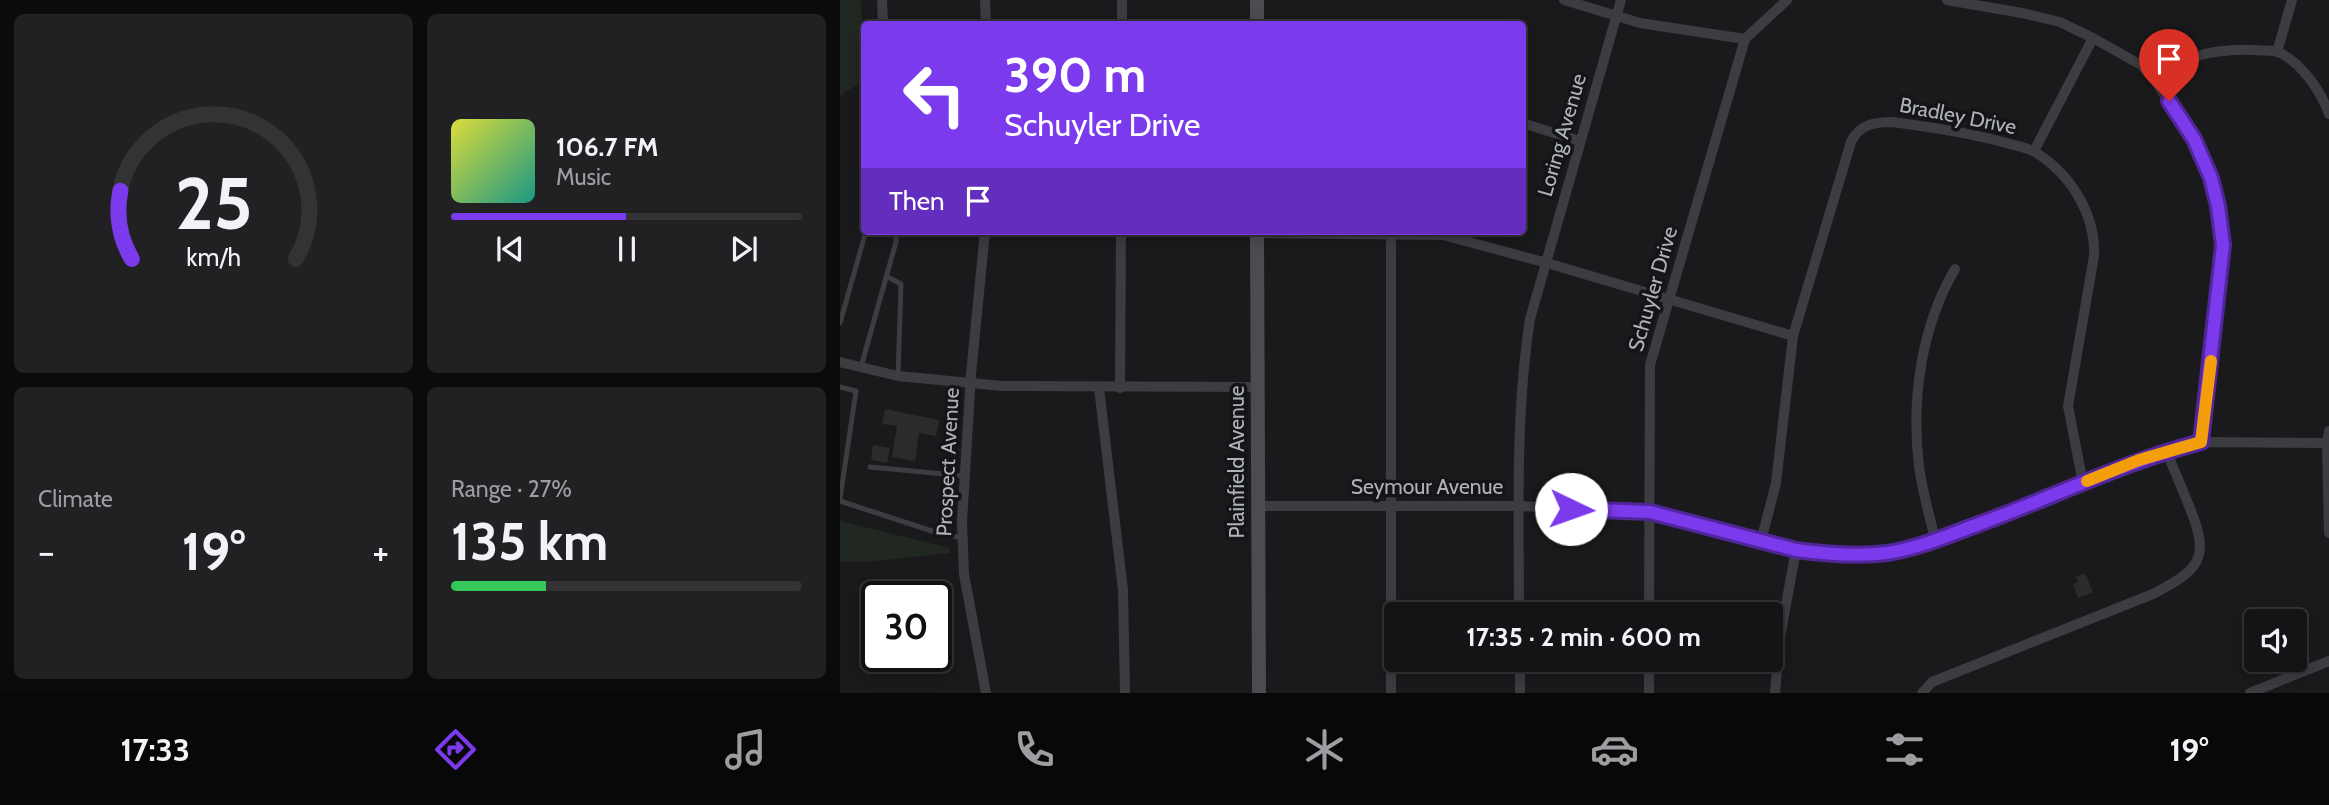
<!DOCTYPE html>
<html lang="en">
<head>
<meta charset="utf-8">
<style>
	:root { --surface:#141416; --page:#212123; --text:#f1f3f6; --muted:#9d9ea1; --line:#333335; --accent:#7c3aed }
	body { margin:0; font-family:Cabin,sans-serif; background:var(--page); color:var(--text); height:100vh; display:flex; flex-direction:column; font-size:26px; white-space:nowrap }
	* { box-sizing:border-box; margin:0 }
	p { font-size:23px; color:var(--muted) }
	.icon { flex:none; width:38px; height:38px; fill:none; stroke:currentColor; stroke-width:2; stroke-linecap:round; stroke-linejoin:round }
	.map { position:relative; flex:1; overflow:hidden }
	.details { display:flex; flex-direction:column; gap:14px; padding:14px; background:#0b0b0c; width:840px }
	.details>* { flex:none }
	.hud { position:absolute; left:21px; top:21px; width:665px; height:214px; border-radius:7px; box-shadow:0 4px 18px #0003,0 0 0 2px var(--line); background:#7c3aed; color:#fff; overflow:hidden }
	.buttons { position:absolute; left:1404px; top:609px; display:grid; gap:14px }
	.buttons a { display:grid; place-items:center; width:63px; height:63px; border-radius:7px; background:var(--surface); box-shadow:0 4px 18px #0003,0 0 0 2px var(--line); font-size:35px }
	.speed { position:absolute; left:21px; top:581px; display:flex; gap:14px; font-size:35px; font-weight:700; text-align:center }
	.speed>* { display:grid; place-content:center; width:91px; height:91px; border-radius:50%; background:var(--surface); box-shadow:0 4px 18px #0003,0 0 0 2px var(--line); line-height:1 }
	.speed .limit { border:4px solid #111; border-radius:10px; background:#fff; color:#111 }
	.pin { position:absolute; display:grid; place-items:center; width:60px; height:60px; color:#fff; margin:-72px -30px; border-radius:50% 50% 50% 0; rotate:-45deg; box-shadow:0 0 7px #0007 }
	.pin .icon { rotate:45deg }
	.me { position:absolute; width:77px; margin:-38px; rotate:93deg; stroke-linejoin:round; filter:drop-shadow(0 0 5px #0008) }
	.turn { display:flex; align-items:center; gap:24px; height:147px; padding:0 28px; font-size:32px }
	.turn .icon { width:91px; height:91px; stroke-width:2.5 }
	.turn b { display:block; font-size:49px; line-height:60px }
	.then { display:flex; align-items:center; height:66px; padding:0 28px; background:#0003; gap:14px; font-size:26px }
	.big { font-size:52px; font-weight:700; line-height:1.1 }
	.details .card { flex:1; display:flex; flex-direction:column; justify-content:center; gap:10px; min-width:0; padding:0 24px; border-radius:10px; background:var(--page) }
	.details .dial { align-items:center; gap:0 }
	.dial svg { height:182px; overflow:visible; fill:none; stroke:var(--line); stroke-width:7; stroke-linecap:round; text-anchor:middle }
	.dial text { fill:var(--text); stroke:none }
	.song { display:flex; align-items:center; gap:21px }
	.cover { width:84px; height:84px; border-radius:10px; background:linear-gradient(135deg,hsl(60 70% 55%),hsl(170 70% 35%)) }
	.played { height:7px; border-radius:4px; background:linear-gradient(90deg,var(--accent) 50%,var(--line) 50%) }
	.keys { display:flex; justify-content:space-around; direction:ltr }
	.heat { display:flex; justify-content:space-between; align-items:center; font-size:38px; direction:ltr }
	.charge { height:10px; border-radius:5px; background:linear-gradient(90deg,#34c759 27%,var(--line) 0) }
	.details .tiles { flex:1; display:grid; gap:14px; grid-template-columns:repeat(2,1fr) }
	.trip { position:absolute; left:544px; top:602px; width:399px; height:70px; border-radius:7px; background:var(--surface); box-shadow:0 4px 18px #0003,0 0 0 2px var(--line); font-weight:700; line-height:70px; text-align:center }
	.tab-bar { display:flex; height:112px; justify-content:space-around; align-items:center; background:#080809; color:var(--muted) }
	.tab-bar .icon { width:49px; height:49px }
	.tab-bar .on { color:var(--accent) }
	.tab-bar b { font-size:32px; color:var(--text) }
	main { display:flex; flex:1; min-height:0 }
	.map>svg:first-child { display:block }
</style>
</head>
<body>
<main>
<section class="details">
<div class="tiles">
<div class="card dial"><svg viewBox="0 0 100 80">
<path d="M14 69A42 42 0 1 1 86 69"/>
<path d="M14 69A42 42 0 0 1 9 39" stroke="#7c3aed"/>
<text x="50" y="56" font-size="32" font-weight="700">25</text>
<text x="50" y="72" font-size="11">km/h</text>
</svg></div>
<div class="card">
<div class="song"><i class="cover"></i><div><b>106.7 FM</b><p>Music</p></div></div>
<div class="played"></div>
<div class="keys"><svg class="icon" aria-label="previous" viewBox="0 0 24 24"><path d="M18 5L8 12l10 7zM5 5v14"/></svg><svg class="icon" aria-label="pause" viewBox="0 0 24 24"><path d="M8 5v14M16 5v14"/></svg><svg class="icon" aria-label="next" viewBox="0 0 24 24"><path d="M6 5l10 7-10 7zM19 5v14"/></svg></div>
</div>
<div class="card"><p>Climate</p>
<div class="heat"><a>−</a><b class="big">19°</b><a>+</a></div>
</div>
<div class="card"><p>Range · 27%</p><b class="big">135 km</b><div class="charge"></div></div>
</div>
</section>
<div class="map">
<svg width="1489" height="693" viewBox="0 0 1489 693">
	<rect width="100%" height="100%" fill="#1a1a1d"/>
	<!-- green -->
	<g fill="#202821">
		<polygon points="0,0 21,0 24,80 0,96"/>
		<polygon points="0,521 110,548 110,553 25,562 0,562"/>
	</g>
	<!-- building -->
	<g fill="#2a2b2d">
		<polygon points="45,409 99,420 96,436 79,433 75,461 52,457 57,426 42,424"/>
		<polygon points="33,445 50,448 47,463 31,460"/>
		<polygon points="1245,573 1253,592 1238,598 1233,584 1238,582 1236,577"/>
	</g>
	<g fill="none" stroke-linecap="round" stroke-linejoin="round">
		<!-- lane -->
		<g stroke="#3c3d41" stroke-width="5">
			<polyline points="46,276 61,284 58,376"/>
			<polyline points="0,323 26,231"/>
			<polyline points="21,367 56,242 56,231"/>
			<polyline points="0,387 16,391 0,499"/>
			<polyline points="30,467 125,476"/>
			<polyline points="0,501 98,533 123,538"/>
		</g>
		<!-- street -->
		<g stroke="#3c3d41" stroke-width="10">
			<polyline points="42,0 43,24"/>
			<polyline points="145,0 146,24"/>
			<polyline points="724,0 800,23 905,39"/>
			<polyline points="1107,0 1182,13 1220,22 1253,38 1301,65 1313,78 1354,139 1371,178 1378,207 1383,245 1361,442"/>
			<polyline points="282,24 282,0"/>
			<polyline points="1437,52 1452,0"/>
			<path d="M1313,78C1343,55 1379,48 1416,50C1422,51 1432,50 1438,52C1461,62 1481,91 1489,114"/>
			<polyline points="682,123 740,141"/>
			<polyline points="1194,151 1253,38"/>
			<polyline points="145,231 131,374 122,522 124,574 146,693"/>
			<polyline points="417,233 603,235 707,263 953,336"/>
			<polyline points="0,362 58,376 162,386 418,387"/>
			<polyline points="259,388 283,590 285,693"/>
			<polyline points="280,388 281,231"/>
			<polyline points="1489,431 1487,443 1489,533"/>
			<polyline points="418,506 679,506 810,512 956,550 992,555 1045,553 1095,540 1299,460 1361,442 1487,443"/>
			<path d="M1095,540C1090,516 1082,491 1079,466C1071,400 1081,327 1115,269"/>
			<path d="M921,541L936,483L953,336L1011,142C1019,125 1034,122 1052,122C1091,127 1132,133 1170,144C1178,146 1188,148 1195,152C1231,174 1256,215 1254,256L1228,406L1243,483"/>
			<path d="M679,614C679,516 675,416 690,319L781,0"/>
			<polyline points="809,614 810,365 905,39 947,0"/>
			<polyline points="680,660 680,693"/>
			<polyline points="551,693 551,235"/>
			<polyline points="809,693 809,660"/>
			<polyline points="935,693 940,637 956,550"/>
			<path d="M1082,693L1092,682L1313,594C1357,571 1371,560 1351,511C1343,491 1335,471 1326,451"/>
			<polyline points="1410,693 1489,661"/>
		</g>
		<!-- secondary -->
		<g stroke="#4a4c51" stroke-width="14">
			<polyline points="417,0 417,24"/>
			<polyline points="417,231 419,693"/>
		</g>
	</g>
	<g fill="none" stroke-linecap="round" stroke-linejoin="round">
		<defs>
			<path id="route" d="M731,509L810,512L956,550C985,554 1016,557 1047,553C1079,548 1109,535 1139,524C1213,497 1284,462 1361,442L1383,245L1378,206L1371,178L1354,139L1329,101"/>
		</defs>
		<!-- route casing -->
		<use href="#route" stroke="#51269a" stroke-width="18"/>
		<!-- route -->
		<use href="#route" stroke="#7c3aed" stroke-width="12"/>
		<!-- slow -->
		<polyline stroke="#f59e0b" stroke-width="12" points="1247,481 1299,460 1361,442 1371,361"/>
	</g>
	<g text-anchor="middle" stroke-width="7" stroke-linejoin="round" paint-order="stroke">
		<!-- street labels -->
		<g font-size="21" fill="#aeb3bb" stroke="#151518">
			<text transform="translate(1118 116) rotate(11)" y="7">Bradley Drive</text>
			<text transform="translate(722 135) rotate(-74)" y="7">Loring Avenue</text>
			<text transform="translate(813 289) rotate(-74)" y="7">Schuyler Drive</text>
			<text transform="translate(108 462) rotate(-87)" y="7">Prospect Avenue</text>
			<text transform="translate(397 462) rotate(-90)" y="7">Plainfield Avenue</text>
			<text x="587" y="494">Seymour Avenue</text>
		</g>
	</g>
</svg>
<div class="buttons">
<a><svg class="icon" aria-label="sound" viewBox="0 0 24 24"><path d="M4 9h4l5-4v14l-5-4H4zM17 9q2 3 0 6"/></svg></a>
</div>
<div class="speed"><div class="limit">30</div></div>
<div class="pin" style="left:1329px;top:101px;background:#d93025"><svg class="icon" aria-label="arrive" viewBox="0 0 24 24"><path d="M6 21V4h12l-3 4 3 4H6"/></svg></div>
<svg class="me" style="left:731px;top:509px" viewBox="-20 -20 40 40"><circle r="19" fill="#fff"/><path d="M0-13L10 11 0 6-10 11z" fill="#7c3aed"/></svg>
<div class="trip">17:35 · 2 min · 600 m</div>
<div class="hud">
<div class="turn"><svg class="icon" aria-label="left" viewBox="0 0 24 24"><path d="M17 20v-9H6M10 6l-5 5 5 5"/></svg><div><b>390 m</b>Schuyler Drive</div></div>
<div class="then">Then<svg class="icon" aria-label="arrive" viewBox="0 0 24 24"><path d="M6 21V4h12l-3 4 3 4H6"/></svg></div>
</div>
</div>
</main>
<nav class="tab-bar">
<b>17:33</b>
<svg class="icon on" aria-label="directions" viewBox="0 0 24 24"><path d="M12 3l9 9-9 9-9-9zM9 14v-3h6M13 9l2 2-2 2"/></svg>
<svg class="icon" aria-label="music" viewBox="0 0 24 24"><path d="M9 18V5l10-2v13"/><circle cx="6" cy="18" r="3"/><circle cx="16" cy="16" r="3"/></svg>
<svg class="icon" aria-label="phone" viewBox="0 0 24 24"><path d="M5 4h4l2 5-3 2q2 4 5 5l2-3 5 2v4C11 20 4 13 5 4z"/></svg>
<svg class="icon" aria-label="climate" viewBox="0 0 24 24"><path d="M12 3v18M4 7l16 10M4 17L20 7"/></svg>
<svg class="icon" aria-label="car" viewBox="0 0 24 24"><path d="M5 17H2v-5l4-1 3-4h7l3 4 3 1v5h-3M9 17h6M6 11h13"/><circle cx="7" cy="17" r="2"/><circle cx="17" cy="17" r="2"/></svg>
<svg class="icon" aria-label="filters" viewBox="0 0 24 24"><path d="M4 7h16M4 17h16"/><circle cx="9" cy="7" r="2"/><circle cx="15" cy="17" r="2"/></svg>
<b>19°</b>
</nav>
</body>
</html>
